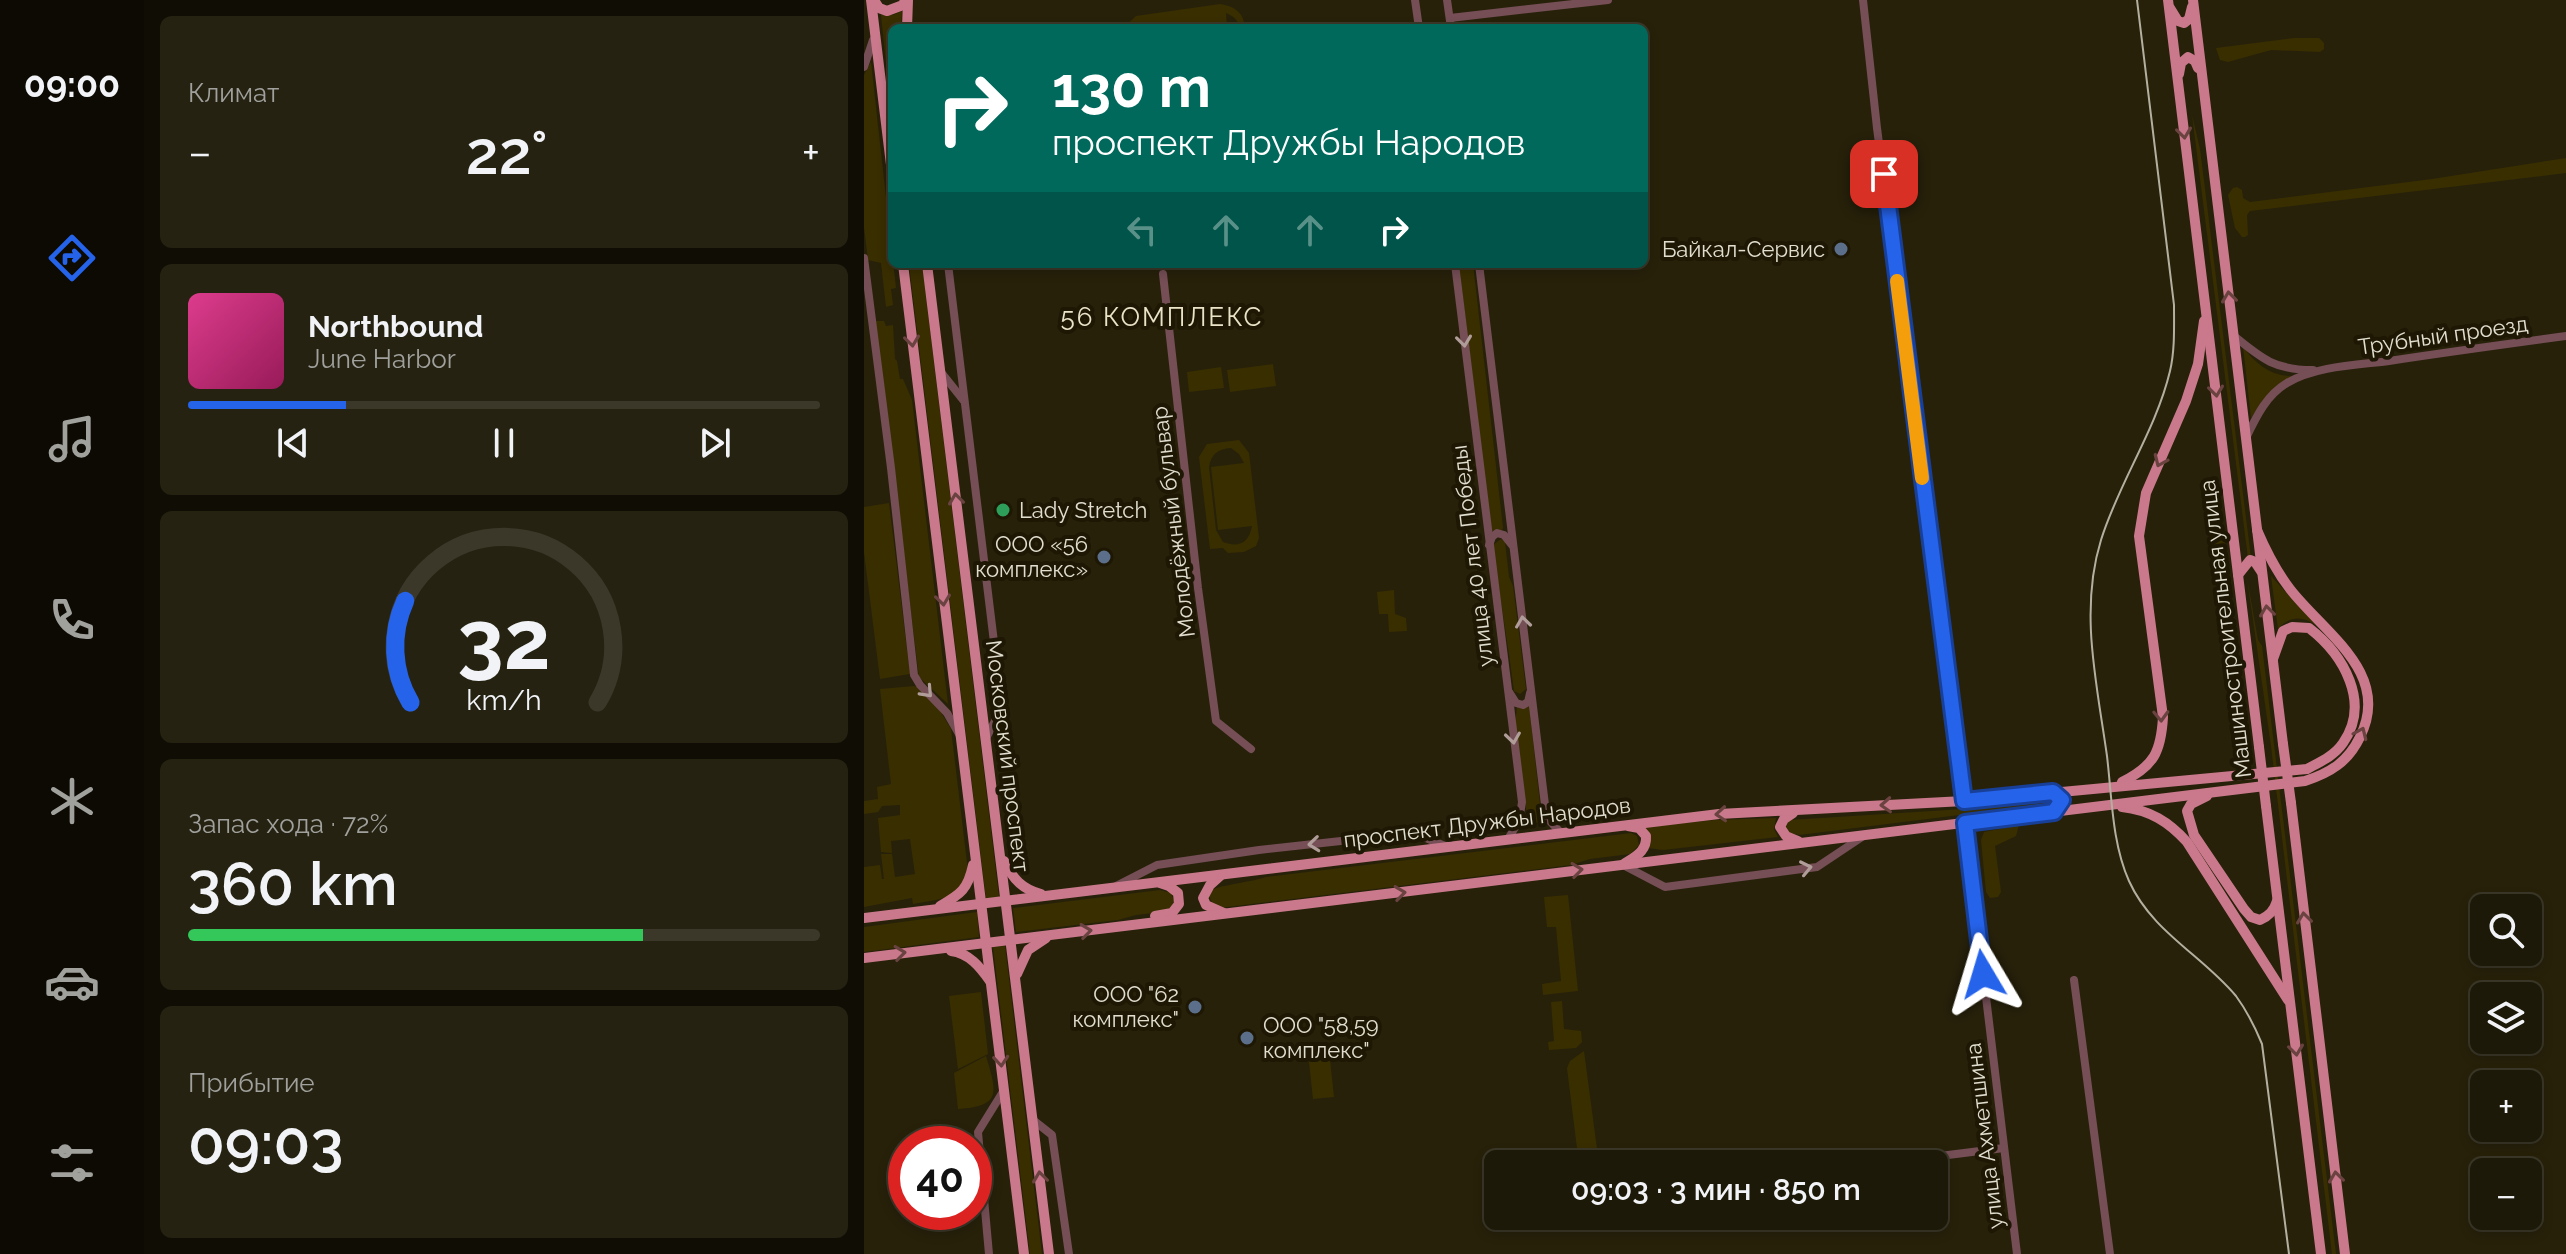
<!DOCTYPE html>
<html lang="ru">
<head>
<meta charset="utf-8">
<style>
	:root { --surface:#1d1908; --page:#252212; --text:#f1f3f6; --muted:#a0a09c; --line:#3b3829; --accent:#2563eb }
	body { margin:0; font-family:Raleway,sans-serif; background:var(--page); color:var(--text); height:100vh; display:flex; flex-direction:column; font-size:30px; white-space:nowrap }
	* { box-sizing:border-box; margin:0 }
	p { font-size:26px; color:var(--muted) }
	.icon { flex:none; width:44px; height:44px; fill:none; stroke:currentColor; stroke-width:2; stroke-linecap:round; stroke-linejoin:round }
	.map { position:relative; flex:1; overflow:hidden }
	.details { display:flex; flex-direction:column; gap:16px; padding:16px; background:#100e04; width:720px }
	.details>* { flex:none }
	.guide { position:absolute; left:24px; top:24px; width:760px; height:244px; border-radius:12px; box-shadow:0 4px 12px #0003,0 0 0 2px var(--line); background:#00695c; color:#fff; overflow:hidden }
	.controls { position:absolute; left:1606px; top:894px; display:grid; gap:16px }
	.controls a { display:grid; place-items:center; width:72px; height:72px; border-radius:12px; background:var(--surface); box-shadow:0 4px 12px #0003,0 0 0 2px var(--line); font-size:40px }
	.speed { position:absolute; left:24px; top:1126px; display:flex; gap:16px; font-size:40px; font-weight:700; text-align:center }
	.speed>* { display:grid; place-content:center; width:104px; height:104px; border-radius:50%; background:var(--surface); box-shadow:0 4px 12px #0003,0 0 0 2px var(--line); line-height:1 }
	.speed .limit { border:12px solid #d22; background:#fff; color:#111 }
	.pin { position:absolute; display:grid; place-items:center; width:68px; height:68px; color:#fff; margin:-34px; border-radius:16px; box-shadow:0 4px 12px #0006 }
	.me { position:absolute; width:88px; margin:-44px; rotate:353deg; stroke-linejoin:round; filter:drop-shadow(0 0 6px #0008) }
	.turn { display:flex; align-items:center; gap:28px; height:168px; padding:0 32px; font-size:36px }
	.turn .icon { width:104px; height:104px; stroke-width:2.5 }
	.turn b { display:block; font-size:56px; line-height:68px }
	.lanes { display:flex; align-items:center; height:76px; padding:0 32px; background:#0003; justify-content:center; gap:40px; direction:ltr }
	.lanes .off { opacity:.35 }
	.big { font-size:60px; font-weight:600; line-height:1.1 }
	.details .tile { flex:1; display:flex; flex-direction:column; justify-content:center; gap:12px; min-width:0; padding:0 28px; border-radius:12px; background:var(--page) }
	.details .dial { align-items:center; gap:0 }
	.dial svg { height:208px; overflow:visible; fill:none; stroke:var(--line); stroke-width:7; stroke-linecap:round; text-anchor:middle }
	.dial text { fill:var(--text); stroke:none }
	.song { display:flex; align-items:center; gap:24px }
	.cover { width:96px; height:96px; border-radius:12px; background:linear-gradient(135deg,hsl(330 70% 55%),hsl(330 70% 35%)) }
	.played { height:8px; border-radius:4px; background:linear-gradient(90deg,var(--accent) 25%,var(--line) 25%) }
	.keys { display:flex; justify-content:space-around; direction:ltr }
	.heat { display:flex; justify-content:space-between; align-items:center; font-size:44px; direction:ltr }
	.charge { height:12px; border-radius:6px; background:linear-gradient(90deg,#34c759 72%,var(--line) 0) }
	.trip { position:absolute; left:620px; top:1150px; width:464px; height:80px; border-radius:12px; background:var(--surface); box-shadow:0 4px 12px #0003,0 0 0 2px var(--line); font-weight:600; line-height:80px; text-align:center }
	main { display:flex; flex:1; min-height:0 }
	.dock { display:flex; flex-direction:column; width:144px; justify-content:space-around; align-items:center; background:#0c0a03; color:var(--muted) }
	.dock .icon { width:56px; height:56px }
	.dock .selected { color:var(--accent) }
	.dock b { font-size:36px; color:var(--text) }
	.map>svg:first-child { display:block }
</style>
</head>
<body>
<main>
<nav class="dock">
<b>09:00</b>
<svg class="icon selected" aria-label="directions" viewBox="0 0 24 24"><path d="M12 3l9 9-9 9-9-9zM9 14v-3h6M13 9l2 2-2 2"/></svg>
<svg class="icon" aria-label="music" viewBox="0 0 24 24"><path d="M9 18V5l10-2v13"/><circle cx="6" cy="18" r="3"/><circle cx="16" cy="16" r="3"/></svg>
<svg class="icon" aria-label="phone" viewBox="0 0 24 24"><path d="M5 4h4l2 5-3 2q2 4 5 5l2-3 5 2v4C11 20 4 13 5 4z"/></svg>
<svg class="icon" aria-label="climate" viewBox="0 0 24 24"><path d="M12 3v18M4 7l16 10M4 17L20 7"/></svg>
<svg class="icon" aria-label="car" viewBox="0 0 24 24"><path d="M5 17H2v-5l4-1 3-4h7l3 4 3 1v5h-3M9 17h6M6 11h13"/><circle cx="7" cy="17" r="2"/><circle cx="17" cy="17" r="2"/></svg>
<svg class="icon" aria-label="filters" viewBox="0 0 24 24"><path d="M4 7h16M4 17h16"/><circle cx="9" cy="7" r="2"/><circle cx="15" cy="17" r="2"/></svg>
</nav>
<section class="details">
<div class="tile"><p>Климат</p>
<div class="heat"><a>−</a><b class="big">22°</b><a>+</a></div>
</div>
<div class="tile">
<div class="song"><i class="cover"></i><div><b>Northbound</b><p>June Harbor</p></div></div>
<div class="played"></div>
<div class="keys"><svg class="icon" aria-label="previous" viewBox="0 0 24 24"><path d="M18 5L8 12l10 7zM5 5v14"/></svg><svg class="icon" aria-label="pause" viewBox="0 0 24 24"><path d="M8 5v14M16 5v14"/></svg><svg class="icon" aria-label="next" viewBox="0 0 24 24"><path d="M6 5l10 7-10 7zM19 5v14"/></svg></div>
</div>
<div class="tile dial"><svg viewBox="0 0 100 80">
<path d="M14 69A42 42 0 1 1 86 69"/>
<path d="M14 69A42 42 0 0 1 12 30" stroke="#2563eb"/>
<text x="50" y="56" font-size="32" font-weight="700">32</text>
<text x="50" y="72" font-size="11">km/h</text>
</svg></div>
<div class="tile"><p>Запас хода · 72%</p><b class="big">360 km</b><div class="charge"></div></div>
<div class="tile"><p>Прибытие</p><b class="big">09:03</b></div>
</section>
<div class="map">
<svg width="1702" height="1254" viewBox="0 0 1702 1254">
	<rect width="100%" height="100%" fill="#27210a"/>
	<!-- green -->
	<g fill="#392e00" fill-rule="evenodd">
		<path d="M356,4C371,6 380,13 381,28H375C375,20 369,16 362,13L363,28H270L269,23L264,28H259L272,16Z"/>
		<polygon points="38,11 37,28 28,28 28,122 17,15 29,15"/>
		<polygon points="1430,38 1455,38 1460,43 1460,49 1456,52 1407,50 1364,62 1356,60 1352,48"/>
		<polygon points="7,62 32,288 27,289 29,305 22,307 17,263 4,260 0,227 0,75"/>
		<polygon points="1328,115 1336,149 1387,558 1384,558"/>
		<polygon points="1702,158 1702,173 1386,211 1383,215 1384,235 1381,237 1378,237 1371,228 1364,195 1369,188 1373,187 1378,190 1379,198 1386,202 1568,179"/>
		<polygon points="45,264 58,264 135,897 122,899"/>
		<polygon points="595,264 609,264 639,528 638,530 627,531"/>
		<polygon points="11,321 20,321 22,326 29,325 31,359 33,361 36,379 39,379 48,400 84,704 55,677"/>
		<path d="M1379,346C1392,366 1410,378 1434,376L1403,395L1387,418Z"/>
		<polygon points="409,364 412,386 366,392 363,370"/>
		<polygon points="357,367 360,388 325,392 323,372"/>
		<path d="M375,440L385,453L395,538L392,546L380,552L364,553L359,548L346,549L335,457L343,444ZM367,448L375,454L380,463L347,467L354,530L388,526C385,543 375,548 359,542L352,530L345,467C347,454 354,449 367,448Z"/>
		<path d="M1355,496L1364,566C1336,553 1346,518 1355,496Z"/>
		<polygon points="25,503 46,674 16,679 0,552 0,507"/>
		<path d="M637,539L641,542L645,577L649,586L662,689L656,694L650,691C644,642 635,594 629,545Z"/>
		<path d="M1407,576L1451,624V625C1438,615 1424,617 1414,629Z"/>
		<polygon points="1383,578 1394,640 1398,646 1472,1254 1468,1254 1407,746"/>
		<polygon points="530,590 531,614 542,618 543,631 525,632 524,614 515,614 513,592"/>
		<path d="M50,686L56,688L73,706L87,729L104,871C99,899 72,900 49,904L48,898L0,907V867L16,865L18,879H20L17,854H28L31,877L51,874L46,839L27,841L28,853L17,852L14,818L36,815V805L18,806L14,812L0,814V801L14,799L13,787L27,784L16,689Z"/>
		<polygon points="665,705 678,822 664,824 651,724 653,707 660,708"/>
		<polygon points="1192,799 1193,803 935,835 926,833 922,827 925,820 1115,808"/>
		<polygon points="912,818 910,829 914,837 799,850 784,848 786,836 781,827 851,820"/>
		<polygon points="1155,825 1152,836 1131,846 1137,892 1134,897 1126,898 1122,892 1117,840 1120,832"/>
		<path d="M767,833L773,836L775,845L766,854L726,859L707,865L355,908L348,903L345,896C346,894 347,891 348,890C352,886 392,881 402,877Z"/>
		<polygon points="296,890 307,893 310,901 307,908 299,912 272,915 254,920 152,932 149,908"/>
		<polygon points="704,895 714,991 679,995 678,984 697,981 692,927 683,927 680,897"/>
		<polygon points="113,912 115,937 0,952 0,927"/>
		<polygon points="141,946 178,1254 166,1254 129,947"/>
		<polygon points="117,992 124,1054 94,1069 85,996"/>
		<polygon points="698,1001 700,1029 717,1031 718,1042 712,1048 685,1050 684,1042 690,1041 687,1002"/>
		<polygon points="465,1050 470,1097 449,1099 444,1053"/>
		<polygon points="720,1051 735,1164 715,1164 703,1068 706,1061"/>
		<path d="M122,1056C133,1093 138,1106 94,1109L90,1073Z"/>
	</g>
	<g fill="none" stroke-linecap="round" stroke-linejoin="round">
		<!-- minor -->
		<g stroke="#754e56" stroke-width="8">
			<polyline points="551,0 555,28"/>
			<polyline points="583,0 587,28"/>
			<polyline points="999,0 1013,128 1100,801"/>
			<polyline points="586,18 744,0"/>
			<polyline points="0,67 9,40"/>
			<polyline points="0,258 27,468 50,675 56,685 83,713 95,734"/>
			<polyline points="84,264 138,708 122,738"/>
			<polyline points="591,264 658,802 655,821 644,839"/>
			<polyline points="615,264 682,813 684,819 697,833"/>
			<polyline points="299,274 334,588 352,721 387,749"/>
			<path d="M1370,336C1398,359 1411,370 1449,370"/>
			<polyline points="76,371 100,401"/>
			<path d="M1383,436C1393,415 1403,395 1423,383C1452,366 1493,365 1525,361C1584,352 1643,344 1702,336"/>
			<polyline points="625,545 628,537 633,533 640,535 648,545"/>
			<polyline points="645,692 652,703 659,705 664,702 666,693"/>
			<polyline points="1101,823 1153,1254"/>
			<polyline points="759,865 801,887 953,867 998,837"/>
			<polyline points="252,886 293,865 395,850 550,833 581,846"/>
			<polyline points="1210,980 1246,1254"/>
			<polyline points="169,1120 188,1135 205,1254"/>
			<polyline points="1012,1164 1140,1148"/>
			<polyline points="125,1254 114,1132 140,1090"/>
		</g>
		<!-- major -->
		<g stroke="#c9798b" stroke-width="10">
			<polyline points="7,0 28,173"/>
			<polyline points="10,0 15,8 23,11 39,5 41,0"/>
			<polyline points="1304,0 1395,747"/>
			<polyline points="1329,0 1419,744"/>
			<polyline points="1306,8 1314,21 1320,23 1325,19 1328,7"/>
			<polyline points="43,28 44,0"/>
			<polyline points="1315,74 1317,63 1324,57 1331,61 1334,68"/>
			<polyline points="39,264 160,1254"/>
			<polyline points="63,264 185,1254"/>
			<polyline points="1374,575 1386,560 1391,562 1397,571"/>
			<path d="M1258,782C1290,766 1297,752 1299,717L1275,536L1282,493L1322,401L1334,364L1340,321"/>
			<path d="M1343,796L1327,804L1323,811L1330,835L1380,909L1387,917L1396,920C1405,916 1410,911 1413,901"/>
			<polyline points="1427,803 1481,1254"/>
			<polyline points="1402,806 1457,1254"/>
			<path d="M1258,807C1286,810 1305,822 1323,842L1424,1000"/>
			<polyline points="929,813 920,819 916,827 922,836 934,841"/>
			<path d="M140,861C149,879 158,889 177,894"/>
			<path d="M760,864C772,856 783,851 782,836L775,828L764,826"/>
			<polyline points="356,876 346,885 339,898 342,905 360,913"/>
			<path d="M76,906C97,894 104,889 109,865"/>
			<polyline points="291,916 308,913 315,904 314,893 305,886 296,883"/>
			<path d="M0,918L855,814L1100,801L1443,769C1456,762 1470,756 1479,743C1507,703 1480,655 1445,628L1428,627L1419,631L1409,659"/>
			<path d="M87,951C105,953 116,967 126,981"/>
			<path d="M0,958L1441,781C1466,773 1484,762 1496,737C1528,673 1460,633 1426,589C1412,571 1402,551 1393,530"/>
			<polyline points="153,974 164,950 182,938"/>
		</g>
		<!-- tram -->
		<path stroke="#b4b0a0" stroke-width="2" d="M1273,0L1310,305C1310,327 1311,350 1306,371C1292,430 1255,482 1237,540C1215,611 1233,684 1243,756C1248,798 1248,843 1265,881C1288,932 1338,955 1372,996C1383,1011 1391,1027 1398,1044L1425,1254"/>
		<!-- major-bridge -->
		<g stroke="#c9798b" stroke-width="10">
			<polyline points="1419,744 1427,803"/>
			<polyline points="1395,747 1402,806"/>
		</g>
	</g>
	<!-- one-way arrows -->
	<defs><path id="oneway-chevron" d="M-2-3.5L2.5 0L-2 3.5" fill="none" stroke-width="1.6" stroke-linecap="round" stroke-linejoin="round" transform="scale(2)"/></defs>
	<g stroke="#6a4340">
		<use href="#oneway-chevron" transform="translate(1320 133) rotate(83)"/>
		<use href="#oneway-chevron" transform="translate(1365 297) rotate(-97)"/>
		<use href="#oneway-chevron" transform="translate(48 341) rotate(83)"/>
		<use href="#oneway-chevron" transform="translate(1352 391) rotate(83)"/>
		<use href="#oneway-chevron" transform="translate(1296 461) rotate(114)"/>
		<use href="#oneway-chevron" transform="translate(92 499) rotate(-97)"/>
		<use href="#oneway-chevron" transform="translate(79 600) rotate(83)"/>
		<use href="#oneway-chevron" transform="translate(1403 611) rotate(-97)"/>
		<use href="#oneway-chevron" transform="translate(1297 716) rotate(88)"/>
		<use href="#oneway-chevron" transform="translate(1497 733) rotate(-66)"/>
		<use href="#oneway-chevron" transform="translate(1022 805) rotate(177)"/>
		<use href="#oneway-chevron" transform="translate(857 814) rotate(176)"/>
		<use href="#oneway-chevron" transform="translate(713 870) rotate(-7)"/>
		<use href="#oneway-chevron" transform="translate(536 893) rotate(-7)"/>
		<use href="#oneway-chevron" transform="translate(1440 918) rotate(-97)"/>
		<use href="#oneway-chevron" transform="translate(222 931) rotate(-7)"/>
		<use href="#oneway-chevron" transform="translate(36 953) rotate(-7)"/>
		<use href="#oneway-chevron" transform="translate(1432 1050) rotate(83)"/>
		<use href="#oneway-chevron" transform="translate(137 1061) rotate(85)"/>
		<use href="#oneway-chevron" transform="translate(176 1177) rotate(-97)"/>
		<use href="#oneway-chevron" transform="translate(1472 1177) rotate(-97)"/>
	</g>
	<g stroke="#b09d99">
		<use href="#oneway-chevron" transform="translate(600 341) rotate(83)"/>
		<use href="#oneway-chevron" transform="translate(659 622) rotate(-98)"/>
		<use href="#oneway-chevron" transform="translate(63 692) rotate(47)"/>
		<use href="#oneway-chevron" transform="translate(649 738) rotate(82)"/>
		<use href="#oneway-chevron" transform="translate(450 844) rotate(174)"/>
		<use href="#oneway-chevron" transform="translate(942 868) rotate(-12)"/>
	</g>
	<g fill="none" stroke-linecap="round" stroke-linejoin="round">
		<defs>
			<polyline id="route" points="1020,174 1100,801 1189,792 1198,800 1190,812 1101,823 1119,974"/>
		</defs>
		<!-- route casing -->
		<use href="#route" stroke="#184099" stroke-width="20"/>
		<!-- route -->
		<use href="#route" stroke="#2563eb" stroke-width="14"/>
		<!-- slow -->
		<polyline stroke="#f59e0b" stroke-width="14" points="1033,281 1058,478"/>
	</g>
	<!-- markers -->
	<g fill="#5c6f8a" stroke="#1d1703" stroke-width="3">
		<circle cx="977" cy="249" r="8"/>
		<circle cx="240" cy="557" r="8"/>
		<circle cx="331" cy="1007" r="8"/>
		<circle cx="383" cy="1038" r="8"/>
	</g>
	<circle fill="#2e9e5b" stroke="#1d1703" stroke-width="3" cx="139" cy="510" r="8"/>
	<g text-anchor="middle" stroke-width="8" stroke-linejoin="round" paint-order="stroke">
		<!-- poi labels -->
		<g font-size="22" fill="#e1ded0" stroke="#1d1703" text-anchor="end">
			<text x="961" y="257">Байкал-Сервис</text>
			<text x="155" y="518" text-anchor="start">Lady Stretch</text>
			<text x="224" y="552">ООО «56<tspan x="224" dy="25">комплекс»</tspan></text>
			<text x="315" y="1002">ООО "62<tspan x="315" dy="25">комплекс"</tspan></text>
			<text x="399" y="1033" text-anchor="start">ООО "58,59<tspan x="399" dy="25">комплекс"</tspan></text>
		</g>
		<!-- street labels -->
		<g font-size="22" fill="#e1ded0" stroke="#1d1703">
			<text transform="translate(1579 335) rotate(-8)" y="8">Трубный проезд</text>
			<text transform="translate(309 522) rotate(-97)" y="8">Молодёжный бульвар</text>
			<text transform="translate(608 556) rotate(-97)" y="8">улица 40 лет Победы</text>
			<text transform="translate(1361 629) rotate(-97)" y="8">Машиностроительная улица</text>
			<text transform="translate(144 756) rotate(83)" y="8">Московский проспект</text>
			<text transform="translate(623 822) rotate(-7)" y="8">проспект Дружбы Народов</text>
			<text transform="translate(1120 1136) rotate(-97)" y="8">улица Ахметшина</text>
		</g>
		<!-- quarter labels -->
		<g font-size="26" letter-spacing="2" fill="#ebe3c8" stroke="#1d1703">
			<text x="298" y="326">56 КОМПЛЕКС</text>
		</g>
	</g>
</svg>
<div class="controls">
<a><svg class="icon" aria-label="search" viewBox="0 0 24 24"><circle cx="10" cy="10" r="6"/><path d="M15 15l6 6"/></svg></a>
<a><svg class="icon" aria-label="layers" viewBox="0 0 24 24"><path d="M12 4l9 5-9 5-9-5zM3 14l9 5 9-5"/></svg></a>
<a>+</a>
<a>−</a>
</div>
<div class="speed"><div class="limit">40</div></div>
<div class="pin" style="left:1020px;top:174px;background:#d93025"><svg class="icon" aria-label="arrive" viewBox="0 0 24 24"><path d="M6 21V4h12l-3 4 3 4H6"/></svg></div>
<svg class="me" style="left:1119px;top:974px" viewBox="-20 -20 40 40"><path d="M0-17L14 15 0 8-14 15z" fill="#2563eb" stroke="#fff" stroke-width="4"/></svg>
<div class="trip">09:03 · 3 мин · 850 m</div>
<div class="guide">
<div class="turn"><svg class="icon" aria-label="right" viewBox="0 0 24 24"><path d="M7 20v-9h11M14 6l5 5-5 5"/></svg><div><b>130 m</b>проспект Дружбы Народов</div></div>
<div class="lanes"><svg class="icon off" aria-label="left" viewBox="0 0 24 24"><path d="M17 20v-9H6M10 6l-5 5 5 5"/></svg><svg class="icon off" aria-label="ahead" viewBox="0 0 24 24"><path d="M12 20V5M6 11l6-6 6 6"/></svg><svg class="icon off" aria-label="ahead" viewBox="0 0 24 24"><path d="M12 20V5M6 11l6-6 6 6"/></svg><svg class="icon" aria-label="right" viewBox="0 0 24 24"><path d="M7 20v-9h11M14 6l5 5-5 5"/></svg></div>
</div>
</div>
</main>
</body>
</html>
